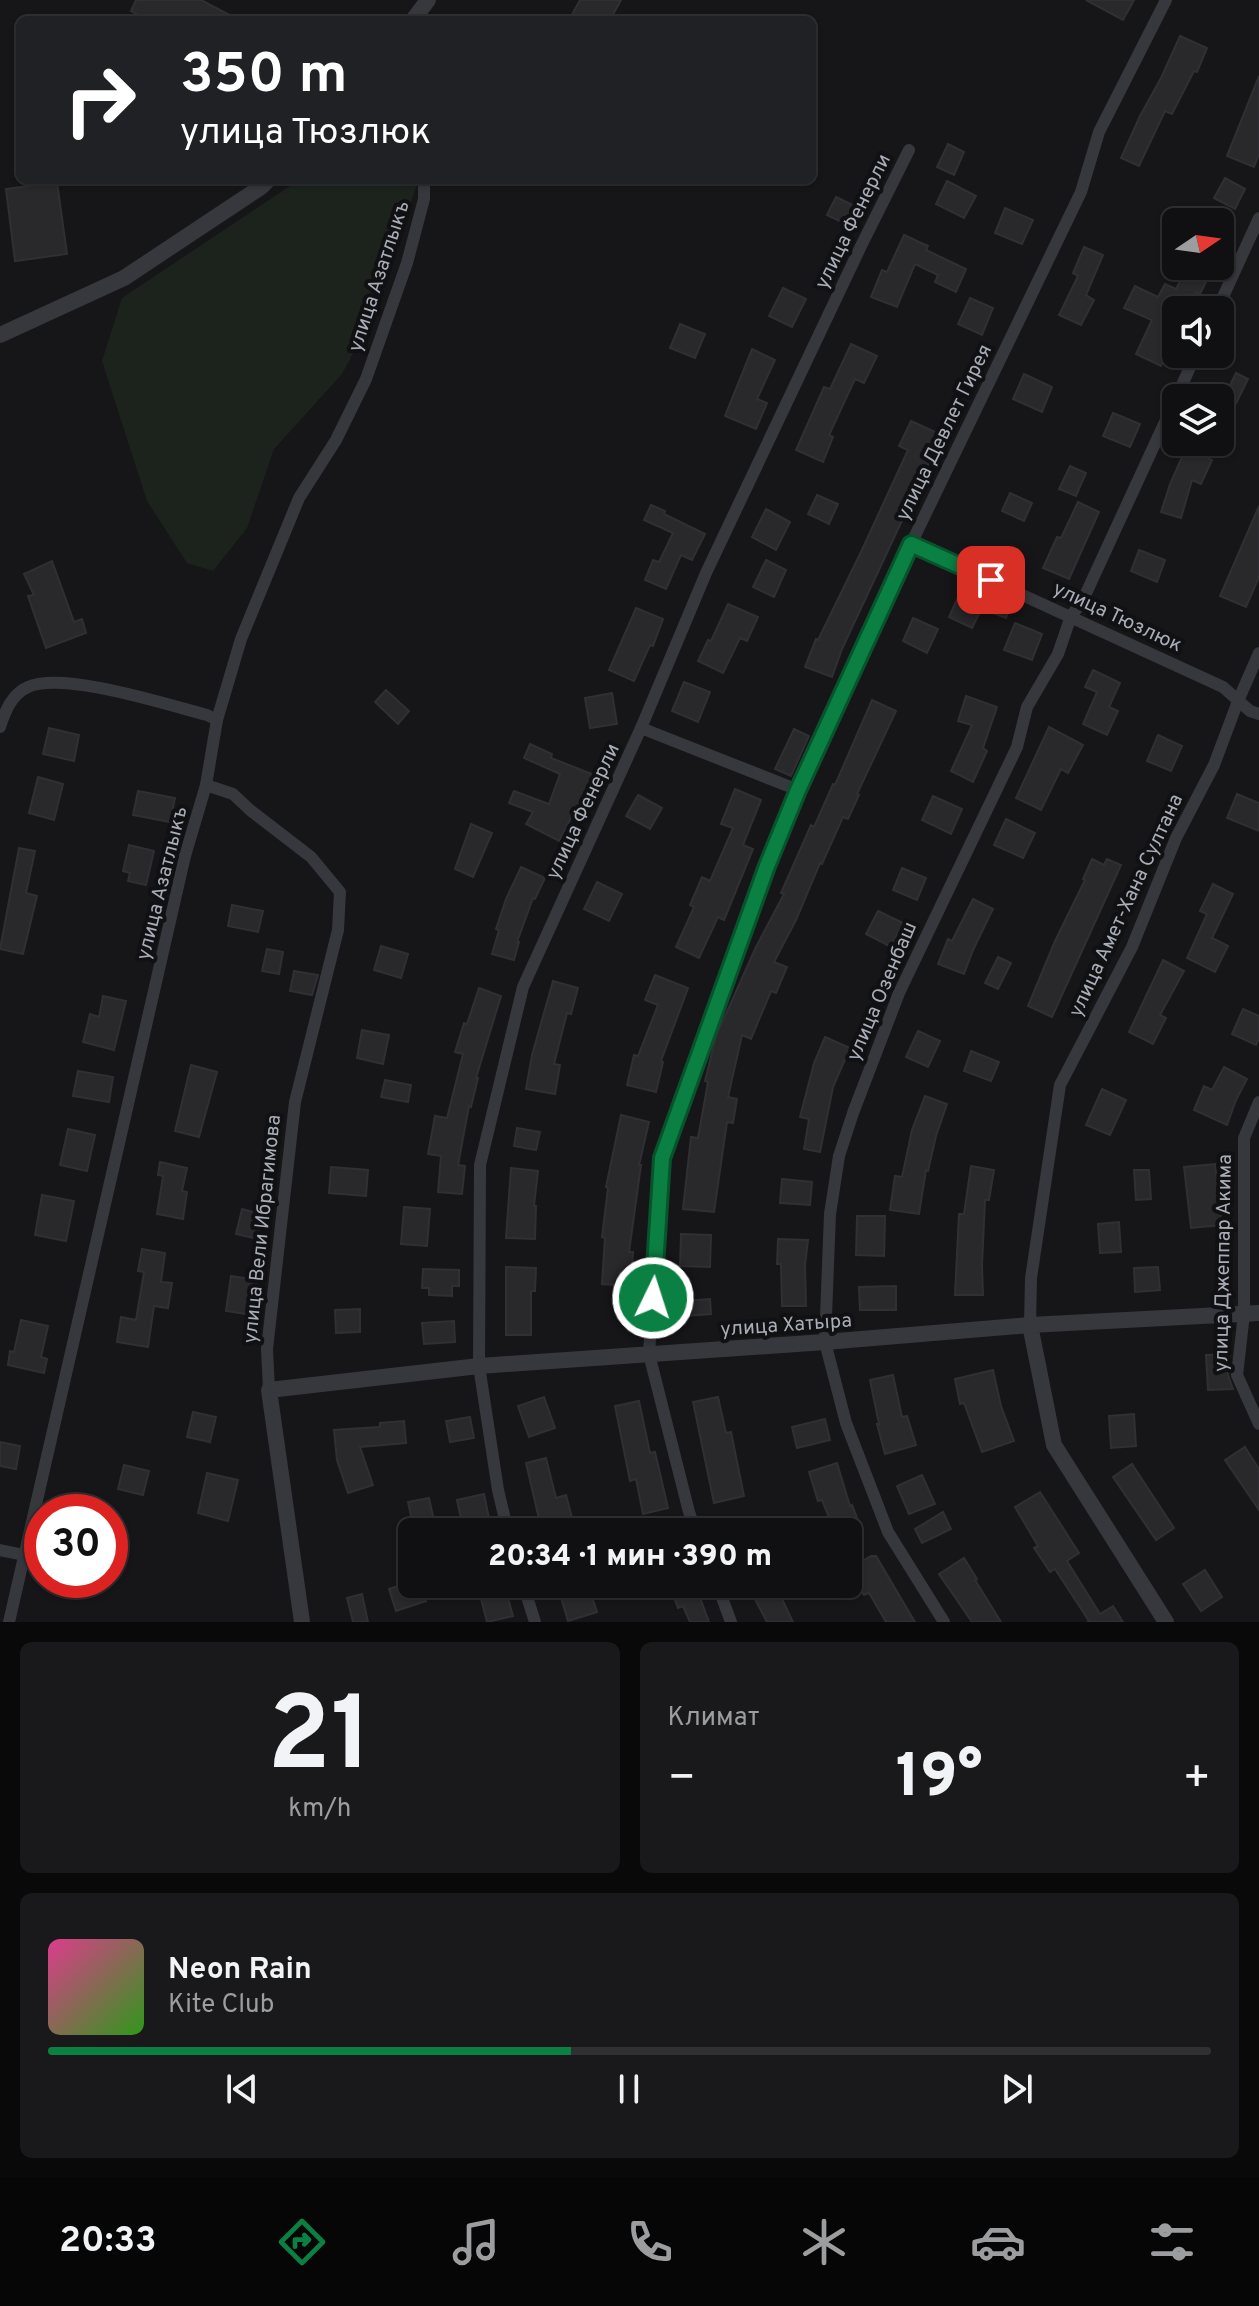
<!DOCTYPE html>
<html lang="ru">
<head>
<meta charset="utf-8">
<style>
	:root { --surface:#101012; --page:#19191b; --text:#f1f3f6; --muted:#9c9d9f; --line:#303032; --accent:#0b8043 }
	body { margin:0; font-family:Overpass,sans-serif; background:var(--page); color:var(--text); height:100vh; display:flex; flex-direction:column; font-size:30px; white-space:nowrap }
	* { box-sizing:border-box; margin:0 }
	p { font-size:26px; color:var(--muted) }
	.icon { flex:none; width:44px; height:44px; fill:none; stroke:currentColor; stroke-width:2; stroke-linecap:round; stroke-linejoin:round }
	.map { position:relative; height:1622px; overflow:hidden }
	.details { display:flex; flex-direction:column; gap:20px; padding:20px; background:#09090a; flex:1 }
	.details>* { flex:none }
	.guide { position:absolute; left:16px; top:16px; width:800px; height:168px; border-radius:12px; box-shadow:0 2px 6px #0004,0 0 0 2px var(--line); background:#202124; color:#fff; overflow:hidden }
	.needle { width:52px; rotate:77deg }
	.controls { position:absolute; left:1162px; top:208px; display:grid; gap:16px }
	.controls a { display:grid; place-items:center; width:72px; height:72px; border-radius:12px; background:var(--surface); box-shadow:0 2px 6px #0004,0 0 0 2px var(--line); font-size:40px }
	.speed { position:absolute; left:24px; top:1494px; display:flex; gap:16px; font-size:40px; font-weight:700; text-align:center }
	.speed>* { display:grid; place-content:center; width:104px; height:104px; border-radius:50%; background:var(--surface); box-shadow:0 2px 6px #0004,0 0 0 2px var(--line); line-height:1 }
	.speed .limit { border:12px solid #d22; background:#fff; color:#111 }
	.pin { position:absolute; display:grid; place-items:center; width:68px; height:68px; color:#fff; margin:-34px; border-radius:16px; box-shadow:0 4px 12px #0006 }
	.me { position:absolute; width:88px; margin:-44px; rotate:4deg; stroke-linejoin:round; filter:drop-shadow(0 0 6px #0008) }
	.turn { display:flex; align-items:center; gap:28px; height:168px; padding:0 32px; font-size:36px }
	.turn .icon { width:104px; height:104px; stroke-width:2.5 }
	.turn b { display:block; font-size:56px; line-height:68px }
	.big { font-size:60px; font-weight:800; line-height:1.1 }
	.details .widget { flex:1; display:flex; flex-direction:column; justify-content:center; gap:12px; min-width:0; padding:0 28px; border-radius:12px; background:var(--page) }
	.details .dial { align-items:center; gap:0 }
	.dial b { font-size:104px; line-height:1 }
	.song { display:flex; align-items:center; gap:24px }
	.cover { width:96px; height:96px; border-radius:12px; background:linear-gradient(135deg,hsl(330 70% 55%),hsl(110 70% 35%)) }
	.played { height:8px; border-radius:4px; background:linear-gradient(90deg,var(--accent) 45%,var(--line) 45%) }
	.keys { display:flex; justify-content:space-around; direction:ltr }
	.heat { display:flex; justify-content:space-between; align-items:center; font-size:44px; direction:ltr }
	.details .tiles { flex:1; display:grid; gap:20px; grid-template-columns:1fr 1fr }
	.widget:last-child { grid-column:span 2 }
	.trip { position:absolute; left:398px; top:1518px; width:464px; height:80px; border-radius:12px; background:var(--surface); box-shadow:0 2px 6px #0004,0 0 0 2px var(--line); font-weight:800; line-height:80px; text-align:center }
	.menu { display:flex; height:128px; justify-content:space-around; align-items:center; background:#060607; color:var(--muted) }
	.menu .icon { width:56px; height:56px }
	.menu .active { color:var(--accent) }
	.menu b { font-size:36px; color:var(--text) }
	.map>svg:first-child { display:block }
</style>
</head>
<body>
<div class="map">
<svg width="1259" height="1622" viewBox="0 0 1259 1622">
	<rect width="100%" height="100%" fill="#161618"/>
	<!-- green -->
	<polygon fill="#1c231d" points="299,180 415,180 417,185 364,333 342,374 274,449 247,528 213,571 187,563 147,501 102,361 122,298"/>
	<!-- building -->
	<g fill="#29292c" stroke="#303034" stroke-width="2">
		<polygon points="136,0 201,0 239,20 148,20 131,11"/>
		<polygon points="580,0 621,0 610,20 569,20"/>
		<polygon points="1086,0 1134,0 1123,20"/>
		<polygon points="1180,36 1207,48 1197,72 1194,71 1172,114 1165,111 1139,166 1121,158 1140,116 1161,78"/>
		<polygon points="1259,76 1259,154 1254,167 1227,156"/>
		<polygon points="948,144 964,152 954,175 937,167"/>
		<polygon points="1225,178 1245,189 1235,209 1214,198"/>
		<polygon points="947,181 976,196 964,218 936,204"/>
		<polygon points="57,182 67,254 15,261 6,189"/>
		<polygon points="836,197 857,207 848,225 827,215"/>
		<polygon points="1005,208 1033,220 1022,244 995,233"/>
		<polygon points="904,235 928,246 926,250 966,269 956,292 935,282 938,275 915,264 897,307 871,297 882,270 887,272"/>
		<polygon points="1084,247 1103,255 1086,295 1094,300 1081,325 1059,315 1078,276 1073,273"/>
		<polygon points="1188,266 1199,266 1211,272 1200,294 1196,292 1187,310 1176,310 1176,335 1161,366 1136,354 1152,320 1124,308 1135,286 1158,297 1165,284 1176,289"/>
		<polygon points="783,288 806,299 792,327 769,316"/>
		<polygon points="970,298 993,308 982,335 958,324"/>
		<polygon points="680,324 705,334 695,358 670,348"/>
		<polygon points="851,344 877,356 864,383 855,379 829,435 833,437 823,462 796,450 824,387 830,389"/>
		<polygon points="752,349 775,360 757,399 767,403 756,429 725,416"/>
		<polygon points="1236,373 1248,379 1220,436 1220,405"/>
		<polygon points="1024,374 1052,387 1042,412 1013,399"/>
		<polygon points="1113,413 1140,424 1130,447 1103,436"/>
		<polygon points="911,421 942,435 842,649 832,677 805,667 816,639 818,640 860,554 908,450 899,446"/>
		<polygon points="1186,448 1212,460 1201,484 1192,480 1181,518 1161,512 1170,484"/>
		<polygon points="1070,466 1086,473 1076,496 1059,489"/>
		<polygon points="1010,493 1032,503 1024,521 1002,511"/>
		<polygon points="817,495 838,504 829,524 808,514"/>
		<polygon points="1078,502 1099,512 1069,579 1043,568 1057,537 1061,538"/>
		<polygon points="651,505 665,511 664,514 705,534 692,560 681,555 666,589 645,580 653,560 659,562 673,533 644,520"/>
		<polygon points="1259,506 1259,577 1246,607 1220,596"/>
		<polygon points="766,509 790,522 776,550 752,537"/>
		<polygon points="1139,550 1165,560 1157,582 1131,571"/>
		<polygon points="766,560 786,570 774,597 753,587"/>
		<polygon points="52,561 74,622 82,619 86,633 46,648 28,596 34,595 24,574"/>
		<polygon points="960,593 984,604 972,628 949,617"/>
		<polygon points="990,596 1011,604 1006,618 985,610"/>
		<polygon points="728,604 758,617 747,641 740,638 723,673 698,661 708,640 711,641"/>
		<polygon points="636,608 663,619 653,646 650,645 634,681 609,670"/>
		<polygon points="913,618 938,629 927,653 903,641"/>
		<polygon points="1015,623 1042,634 1032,660 1004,650"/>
		<polygon points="1093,670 1120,683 1109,707 1118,711 1107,735 1083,724 1097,692 1085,687"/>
		<polygon points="684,682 710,692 698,722 672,711"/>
		<polygon points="386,690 409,711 398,724 375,702"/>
		<polygon points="612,693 617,724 590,728 585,698"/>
		<polygon points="966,696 997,707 983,748 987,751 973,782 951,771 972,725 958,721"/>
		<polygon points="872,700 896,711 857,794 859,795 848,819 843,817 822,864 820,863 796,920 774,962 787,967 776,993 771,991 751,1039 742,1035 728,1097 737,1099 733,1123 727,1122 714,1212 683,1209 691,1137 698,1138 708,1082 705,1081 716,1036 756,947 784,894 781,893 811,825 814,827 833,784 835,785"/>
		<polygon points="1049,727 1083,745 1068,773 1061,769 1041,810 1016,798"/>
		<polygon points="49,728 79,735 74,761 43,754"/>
		<polygon points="794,729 809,736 791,776 775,769"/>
		<polygon points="1158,735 1182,746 1171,771 1147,761"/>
		<polygon points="530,744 552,754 551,758 592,774 578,811 575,810 559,841 526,824 533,812 509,803 514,791 549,804 560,774 524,758"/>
		<polygon points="38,777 63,784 54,820 29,813"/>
		<polygon points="735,789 761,800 743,845 753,849 724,920 718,917 699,958 676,947 694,907 690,905 702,877 710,881 733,828 721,824"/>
		<polygon points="138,791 175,798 170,822 133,815"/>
		<polygon points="1237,794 1259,803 1259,831 1227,818"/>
		<polygon points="638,795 662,808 650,829 626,816"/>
		<polygon points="933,796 962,809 951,834 922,820"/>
		<polygon points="1006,819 1035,833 1023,858 994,845"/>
		<polygon points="471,824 492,833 473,877 455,869"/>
		<polygon points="129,845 154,851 146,885 128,881 130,873 123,871"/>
		<polygon points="19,848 35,851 26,893 37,896 23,954 0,949"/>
		<polygon points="1092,859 1104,865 1107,859 1121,865 1052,1017 1028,1006 1055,941 1085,880 1083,879"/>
		<polygon points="521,867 545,878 535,899 533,898 517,942 519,942 514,960 492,954 499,930 496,929 506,899"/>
		<polygon points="902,868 926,878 917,900 893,890"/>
		<polygon points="597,882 622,894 609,921 584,909"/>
		<polygon points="1213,884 1233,894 1212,938 1228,946 1215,972 1187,958 1207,914 1200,911"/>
		<polygon points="973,899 993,909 973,950 964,974 938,964 948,939 952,941"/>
		<polygon points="232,905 263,911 258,932 228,926"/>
		<polygon points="878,911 903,923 891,947 866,934"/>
		<polygon points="381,946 408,954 401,978 374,970"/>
		<polygon points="267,949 283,952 279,974 262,971"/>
		<polygon points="998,957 1011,963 998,989 985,983"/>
		<polygon points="1163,960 1184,971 1160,1015 1166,1018 1153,1044 1129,1032"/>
		<polygon points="294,971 318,975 312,995 290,991"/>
		<polygon points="655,975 688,988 661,1061 663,1062 656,1092 627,1085 634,1055 638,1056 658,1005 645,1000"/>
		<polygon points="553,981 578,988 571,1014 567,1013 554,1064 560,1065 555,1094 526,1089 532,1055"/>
		<polygon points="479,988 501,996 476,1078 478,1078 471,1107 469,1106 458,1165 465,1166 462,1194 438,1192 441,1156 428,1154 435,1116 447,1118 463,1054 455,1052 464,1023 467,1024"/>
		<polygon points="103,996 126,1001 114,1050 83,1042 90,1014 99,1017"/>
		<polygon points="1243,1009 1259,1016 1259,1038 1256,1045 1232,1034"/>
		<polygon points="362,1030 389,1035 383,1064 357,1058"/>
		<polygon points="918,1031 940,1041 928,1067 906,1057"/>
		<polygon points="825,1037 850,1048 833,1087 820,1152 804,1149 809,1119 800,1117 814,1063"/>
		<polygon points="971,1051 999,1062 991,1081 964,1071"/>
		<polygon points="191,1065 217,1072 199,1137 175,1131"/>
		<polygon points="1224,1067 1247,1079 1236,1100 1227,1125 1194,1110 1204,1086 1212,1090"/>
		<polygon points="78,1071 113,1077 109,1102 73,1096"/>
		<polygon points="385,1080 411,1085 408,1102 381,1097"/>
		<polygon points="1102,1089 1126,1100 1110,1135 1086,1125"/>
		<polygon points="925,1096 947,1104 936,1136 928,1171 926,1170 919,1214 890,1210 895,1176 902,1177 912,1130"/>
		<polygon points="621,1115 649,1122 639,1165 641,1165 629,1252 633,1252 631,1286 602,1284 605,1238 602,1237 608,1188 606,1187"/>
		<polygon points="517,1128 540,1132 536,1150 514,1146"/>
		<polygon points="68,1129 95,1135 87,1171 60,1165"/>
		<polygon points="160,1162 187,1168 182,1191 187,1192 183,1219 157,1214 163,1176 158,1175"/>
		<polygon points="1215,1164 1222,1225 1191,1228 1184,1167"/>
		<polygon points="971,1166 994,1170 989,1200 985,1200 982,1265 983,1295 955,1295 959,1214 964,1214"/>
		<polygon points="331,1167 368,1170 366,1196 329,1193"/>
		<polygon points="511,1168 538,1171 534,1206 536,1206 535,1239 506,1238"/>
		<polygon points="1134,1170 1149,1170 1151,1199 1136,1200"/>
		<polygon points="782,1179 812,1182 810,1205 780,1203"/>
		<polygon points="42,1195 74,1201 66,1241 35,1235"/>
		<polygon points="404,1207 430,1209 427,1246 401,1244"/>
		<polygon points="242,1209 264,1215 258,1239 236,1234"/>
		<polygon points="857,1216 885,1216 884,1256 856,1255"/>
		<polygon points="1119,1222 1121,1252 1100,1253 1098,1224"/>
		<polygon points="681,1234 711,1235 710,1267 680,1266"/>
		<polygon points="778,1239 808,1240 805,1265 806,1306 782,1306 781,1264 777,1264"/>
		<polygon points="142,1249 165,1253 161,1282 172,1283 168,1308 154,1306 148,1347 117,1342 121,1317 136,1320 144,1272 138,1271"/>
		<polygon points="506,1267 536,1268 535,1291 531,1291 531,1335 506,1335"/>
		<polygon points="1158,1267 1160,1290 1135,1292 1134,1268"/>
		<polygon points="423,1269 459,1270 459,1286 452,1286 452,1296 429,1295 429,1288 422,1288"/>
		<polygon points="231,1276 258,1280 253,1315 226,1311"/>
		<polygon points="896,1286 896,1310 860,1310 859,1287"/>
		<polygon points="710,1299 711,1314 684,1316 683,1301"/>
		<polygon points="360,1309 360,1332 336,1333 335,1310"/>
		<polygon points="21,1320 48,1326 41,1357 47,1359 44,1373 8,1365 10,1351 14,1352"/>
		<polygon points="454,1321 455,1342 424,1344 422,1323"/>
		<polygon points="1230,1354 1228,1375 1233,1389 1208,1390 1206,1355"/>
		<polygon points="993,1370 1001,1406 1014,1441 982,1452 964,1403 960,1404 955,1379"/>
		<polygon points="893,1375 902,1417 907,1416 916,1445 885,1454 877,1424 879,1424 870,1380"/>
		<polygon points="544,1397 555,1428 529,1437 518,1406"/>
		<polygon points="718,1397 726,1433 731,1432 744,1496 714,1503 693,1402"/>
		<polygon points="639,1401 650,1453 655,1452 668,1508 643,1514 636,1479 630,1481 615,1406"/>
		<polygon points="193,1412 216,1417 210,1442 187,1437"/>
		<polygon points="1134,1414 1136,1446 1111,1448 1109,1416"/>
		<polygon points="470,1417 474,1438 450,1442 446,1421"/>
		<polygon points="825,1419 830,1440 797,1448 792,1427"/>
		<polygon points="404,1421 406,1443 360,1447 373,1485 348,1493 337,1460 334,1430 380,1427 380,1423"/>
		<polygon points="0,1442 20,1446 16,1469 0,1466"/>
		<polygon points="1245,1447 1259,1469 1259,1510 1225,1460"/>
		<polygon points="546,1458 556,1498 566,1495 574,1525 542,1532 526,1463"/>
		<polygon points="837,1463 850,1506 852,1505 863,1533 848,1539 848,1532 835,1532 822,1500 818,1501 809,1472"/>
		<polygon points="1132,1464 1174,1528 1156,1540 1113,1477"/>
		<polygon points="124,1465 149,1471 143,1495 118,1489"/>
		<polygon points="207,1473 238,1480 228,1521 198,1513"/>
		<polygon points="922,1475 935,1504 909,1514 897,1486"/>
		<polygon points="1040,1492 1079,1553 1067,1561 1100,1614 1113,1606 1123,1622 1087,1622 1089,1621 1055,1569 1050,1572 1034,1548 1038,1546 1015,1507"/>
		<polygon points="484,1494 491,1528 464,1532 457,1500"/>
		<polygon points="429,1498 435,1525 414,1530 408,1502"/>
		<polygon points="943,1512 951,1529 922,1543 915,1529"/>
		<polygon points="871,1556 876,1556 915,1622 886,1622 869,1593 864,1595 849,1569"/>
		<polygon points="964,1558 977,1579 975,1580 1001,1622 972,1622 939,1574"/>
		<polygon points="1205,1570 1222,1597 1201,1611 1183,1584"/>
		<polygon points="412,1582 412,1584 420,1584 426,1601 396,1611 389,1589"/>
		<polygon points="504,1584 513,1616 487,1622 479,1591"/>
		<polygon points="669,1584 695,1584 709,1622 690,1622 683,1606 678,1608"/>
		<polygon points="747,1584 775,1584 793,1622 767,1622"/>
		<polygon points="588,1585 597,1612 568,1621 560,1594"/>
		<polygon points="362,1594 368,1622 353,1622 347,1598"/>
	</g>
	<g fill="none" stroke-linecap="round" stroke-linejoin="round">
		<!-- minor -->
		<g stroke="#37383d" stroke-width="12">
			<polyline points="1217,310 1259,218"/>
			<polyline points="1176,398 1196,354"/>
			<polyline points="911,544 1223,687 1250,711 1259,714"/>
			<path d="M0,727C5,711 12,694 28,687C63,671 168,705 207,715L217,720"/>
			<polyline points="641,728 798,790"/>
			<polyline points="206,785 233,794 250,810 311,857 340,892 338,930 295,1102 267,1349 269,1390"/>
			<polyline points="1259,1102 1244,1138 1244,1314 1237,1375 1259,1424"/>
			<polyline points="1030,1325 1031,1278 1060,1085 1132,947 1176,838 1214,765 1238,701 1259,653"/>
			<polyline points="508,1532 498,1490 479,1366 480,1165 523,987 641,728 706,573 861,246 909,150"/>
			<polyline points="696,1532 689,1512 649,1354 662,1158 767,866 798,790 911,544 1081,192 1099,132 1166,0"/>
			<polyline points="0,1550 24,1555"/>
			<polyline points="523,1584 535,1622"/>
			<polyline points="717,1584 731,1622"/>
			<polyline points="9,1622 185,856 206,785 217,720 241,639 299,498 336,440 366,379 407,263 424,199 424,180"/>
			<polyline points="944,1622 888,1532 846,1423 825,1342 830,1214 839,1156 853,1113 899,993 1017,747 1027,707 1058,654 1071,616 1082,602 1176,398"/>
		</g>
		<!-- tertiary -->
		<g stroke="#37383d" stroke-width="16">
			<polyline points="413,20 428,0"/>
			<polyline points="0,335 124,278 261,187 268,180"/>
			<polyline points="1030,1325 1054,1445 1166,1622"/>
			<polyline points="302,1622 269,1390 479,1366 825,1342 1030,1325 1259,1313"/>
		</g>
	</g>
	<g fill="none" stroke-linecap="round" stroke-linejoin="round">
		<defs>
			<polyline id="route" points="653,1298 662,1158 767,866 798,790 911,544 991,580"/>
		</defs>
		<!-- route casing -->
		<use href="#route" stroke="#07532c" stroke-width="20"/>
		<!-- route -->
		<use href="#route" stroke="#0b8043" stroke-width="14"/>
	</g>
	<g text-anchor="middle" stroke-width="8" stroke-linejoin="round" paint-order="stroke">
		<!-- street labels -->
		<g font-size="20" fill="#a8adb8" stroke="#111113">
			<text transform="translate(852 221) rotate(-64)" y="7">улица Фенерли</text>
			<text transform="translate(378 276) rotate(-72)" y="7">улица Азатлыкъ</text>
			<text transform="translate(943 432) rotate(-64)" y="7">улица Девлет Гирея</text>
			<text transform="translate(1118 616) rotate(25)" y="7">улица Тюзлюк</text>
			<text transform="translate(582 811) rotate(-65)" y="7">улица Фенерли</text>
			<text transform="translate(161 883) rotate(-76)" y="7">улица Азатлыкъ</text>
			<text transform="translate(1125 905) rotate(-65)" y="7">улица Амет-Хана Султана</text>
			<text transform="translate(881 991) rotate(-67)" y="7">улица Озенбаш</text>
			<text transform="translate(261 1229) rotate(-84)" y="7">улица Вели Ибрагимова</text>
			<text transform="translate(1222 1263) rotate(-89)" y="7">улица Джеппар Акима</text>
			<text transform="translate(786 1324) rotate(-4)" y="7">улица Хатыра</text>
		</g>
	</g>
</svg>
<div class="controls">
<a><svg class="needle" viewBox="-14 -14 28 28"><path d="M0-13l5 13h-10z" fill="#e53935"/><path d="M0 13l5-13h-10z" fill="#9c9d9f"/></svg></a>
<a><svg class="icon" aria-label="sound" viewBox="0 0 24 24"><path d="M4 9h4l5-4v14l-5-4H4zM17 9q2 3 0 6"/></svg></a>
<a><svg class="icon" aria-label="layers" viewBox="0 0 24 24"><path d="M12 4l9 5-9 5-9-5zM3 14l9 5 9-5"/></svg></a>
</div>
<div class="speed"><div class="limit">30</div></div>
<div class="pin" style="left:991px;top:580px;background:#d93025"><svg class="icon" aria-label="arrive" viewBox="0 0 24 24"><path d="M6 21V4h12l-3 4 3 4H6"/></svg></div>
<svg class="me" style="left:653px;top:1298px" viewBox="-20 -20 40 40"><circle r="17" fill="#0b8043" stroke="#fff" stroke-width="3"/><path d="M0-11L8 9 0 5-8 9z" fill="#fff"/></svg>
<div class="trip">20:34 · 1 мин · 390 m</div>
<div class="guide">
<div class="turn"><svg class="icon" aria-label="right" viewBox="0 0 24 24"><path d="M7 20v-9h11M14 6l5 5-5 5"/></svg><div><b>350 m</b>улица Тюзлюк</div></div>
</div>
</div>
<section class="details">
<div class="tiles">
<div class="widget dial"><b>21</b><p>km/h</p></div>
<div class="widget"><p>Климат</p>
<div class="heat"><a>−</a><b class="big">19°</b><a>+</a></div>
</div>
<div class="widget">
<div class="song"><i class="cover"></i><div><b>Neon Rain</b><p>Kite Club</p></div></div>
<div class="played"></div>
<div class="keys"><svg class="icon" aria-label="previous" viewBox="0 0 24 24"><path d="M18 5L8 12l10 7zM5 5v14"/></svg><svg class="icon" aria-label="pause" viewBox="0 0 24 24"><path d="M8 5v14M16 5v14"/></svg><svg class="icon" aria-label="next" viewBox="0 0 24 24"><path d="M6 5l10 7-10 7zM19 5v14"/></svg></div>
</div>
</div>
</section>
<nav class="menu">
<b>20:33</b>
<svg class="icon active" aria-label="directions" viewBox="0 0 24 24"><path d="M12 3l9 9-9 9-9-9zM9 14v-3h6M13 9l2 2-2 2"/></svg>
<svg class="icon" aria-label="music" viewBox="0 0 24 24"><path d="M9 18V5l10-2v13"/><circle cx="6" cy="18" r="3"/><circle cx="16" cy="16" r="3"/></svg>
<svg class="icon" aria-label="phone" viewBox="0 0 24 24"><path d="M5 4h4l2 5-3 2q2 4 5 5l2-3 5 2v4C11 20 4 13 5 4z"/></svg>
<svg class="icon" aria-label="climate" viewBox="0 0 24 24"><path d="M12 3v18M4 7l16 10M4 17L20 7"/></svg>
<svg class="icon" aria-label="car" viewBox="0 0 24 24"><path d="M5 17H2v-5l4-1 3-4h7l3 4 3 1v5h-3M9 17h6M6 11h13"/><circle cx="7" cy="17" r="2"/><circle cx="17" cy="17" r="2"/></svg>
<svg class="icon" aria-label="filters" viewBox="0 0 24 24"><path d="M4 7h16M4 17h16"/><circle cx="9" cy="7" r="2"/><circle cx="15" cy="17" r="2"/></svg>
</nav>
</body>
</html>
